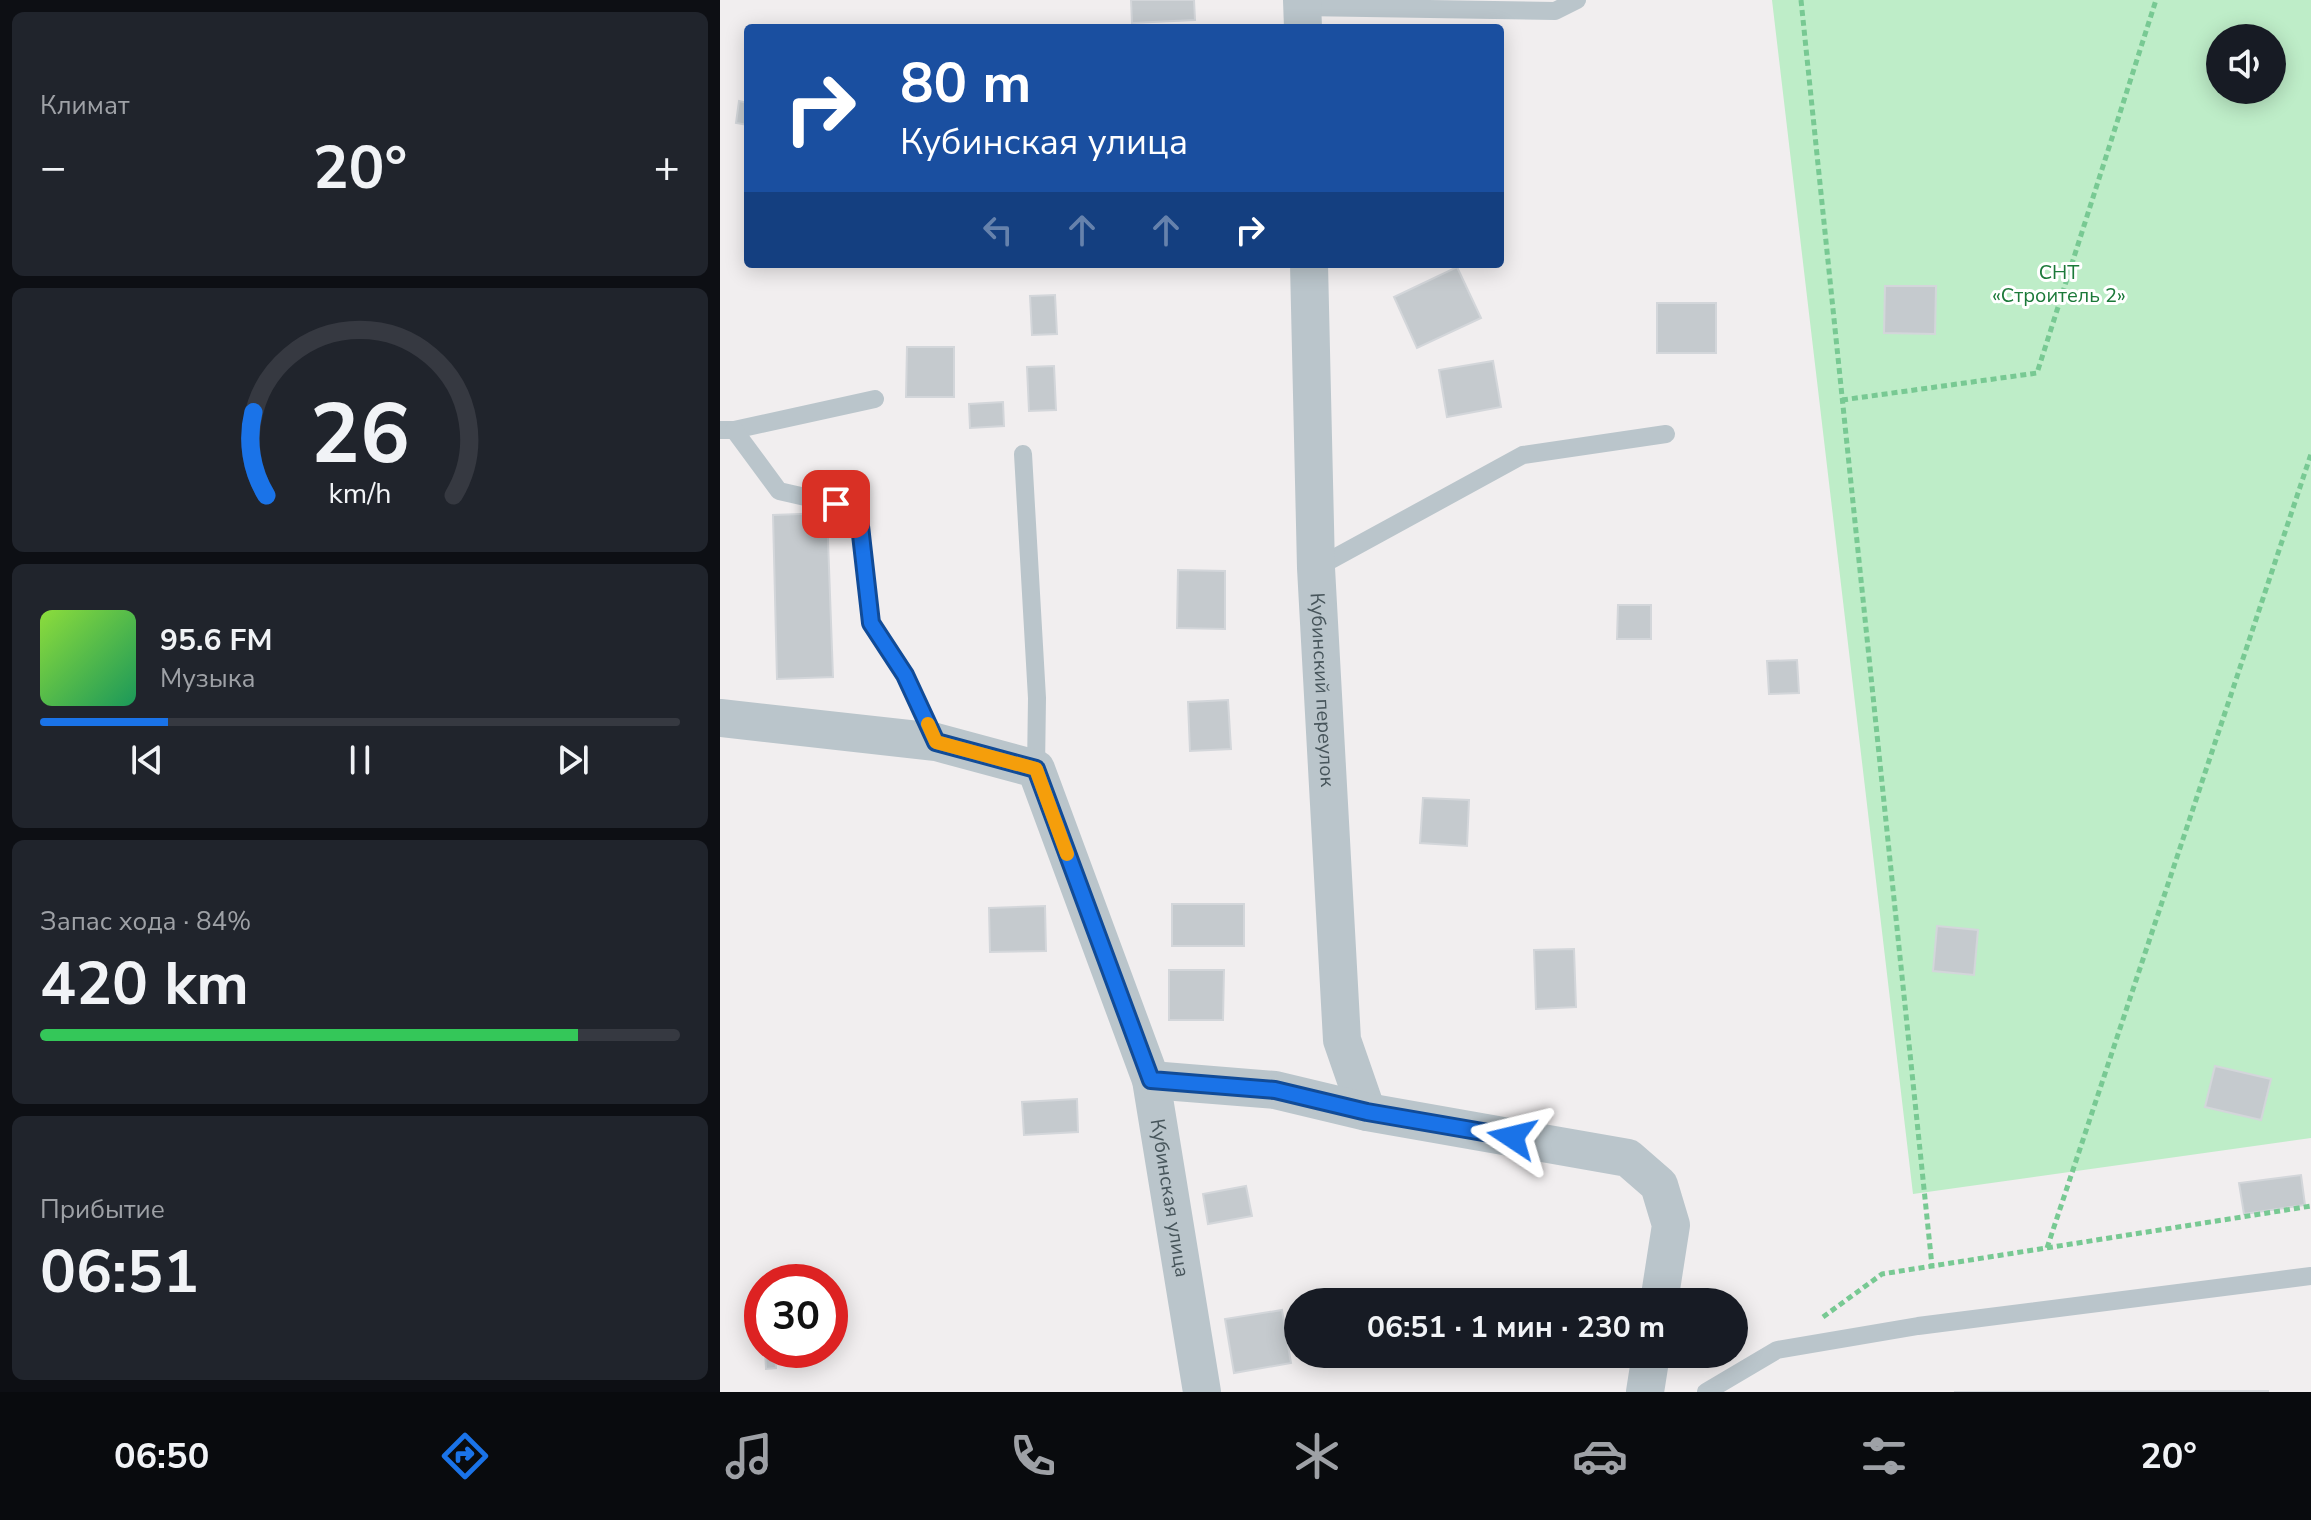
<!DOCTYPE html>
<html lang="ru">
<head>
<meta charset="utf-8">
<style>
	:root { --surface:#171b24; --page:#20242c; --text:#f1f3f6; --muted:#9ea1a6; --line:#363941; --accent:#1a73e8 }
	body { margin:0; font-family:"Nunito Sans",sans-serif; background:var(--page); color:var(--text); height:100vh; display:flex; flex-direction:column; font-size:30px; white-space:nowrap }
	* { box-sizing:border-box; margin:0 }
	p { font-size:26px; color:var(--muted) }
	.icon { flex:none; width:44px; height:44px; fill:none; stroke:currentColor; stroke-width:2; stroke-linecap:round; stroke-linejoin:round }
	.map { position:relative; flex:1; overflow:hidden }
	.sheet { display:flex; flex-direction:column; gap:12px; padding:12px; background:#0d0f14; width:720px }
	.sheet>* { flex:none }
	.top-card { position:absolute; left:24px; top:24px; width:760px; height:244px; border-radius:8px; box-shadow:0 4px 20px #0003; background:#1a4fa0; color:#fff; overflow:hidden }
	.buttons { position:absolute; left:1486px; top:24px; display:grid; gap:16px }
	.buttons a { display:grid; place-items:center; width:80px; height:80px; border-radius:50%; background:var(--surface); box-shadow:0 4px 20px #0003; font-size:40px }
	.speed { position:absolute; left:24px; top:1264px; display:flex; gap:16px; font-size:40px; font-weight:700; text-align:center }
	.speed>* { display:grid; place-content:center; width:104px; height:104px; border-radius:50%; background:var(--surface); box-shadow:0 4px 20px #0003; line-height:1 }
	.speed .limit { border:12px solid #d22; background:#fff; color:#111 }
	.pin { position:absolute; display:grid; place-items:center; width:68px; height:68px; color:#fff; margin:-34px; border-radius:16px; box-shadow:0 4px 12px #0006 }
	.me { position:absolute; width:88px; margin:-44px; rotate:280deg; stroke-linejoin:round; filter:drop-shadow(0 0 6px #0008) }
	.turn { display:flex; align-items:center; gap:28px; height:168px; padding:0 24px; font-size:36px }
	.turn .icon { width:104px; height:104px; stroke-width:2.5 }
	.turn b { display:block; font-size:56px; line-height:68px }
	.lanes { display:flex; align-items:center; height:76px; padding:0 24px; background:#0003; justify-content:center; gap:40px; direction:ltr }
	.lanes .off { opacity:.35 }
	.big { font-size:60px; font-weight:700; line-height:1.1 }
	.sheet .card { flex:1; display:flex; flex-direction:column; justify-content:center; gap:12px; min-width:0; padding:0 28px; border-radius:12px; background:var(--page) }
	.sheet .dial { align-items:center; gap:0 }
	.dial svg { height:208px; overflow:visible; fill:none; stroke:var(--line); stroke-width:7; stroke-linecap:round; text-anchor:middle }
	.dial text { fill:var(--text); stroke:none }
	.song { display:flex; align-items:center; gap:24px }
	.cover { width:96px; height:96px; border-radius:12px; background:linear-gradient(135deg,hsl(90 70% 55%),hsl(150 70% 35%)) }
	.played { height:8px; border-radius:4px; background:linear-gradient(90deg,var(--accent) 20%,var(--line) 20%) }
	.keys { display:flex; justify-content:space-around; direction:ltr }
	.heat { display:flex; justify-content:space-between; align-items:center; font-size:44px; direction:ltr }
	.charge { height:12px; border-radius:6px; background:linear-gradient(90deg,#34c759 84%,var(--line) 0) }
	.trip { position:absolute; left:564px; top:1288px; width:464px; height:80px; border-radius:40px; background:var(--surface); box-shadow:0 4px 20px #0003; font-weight:700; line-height:80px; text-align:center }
	.tab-bar { display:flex; height:128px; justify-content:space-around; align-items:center; background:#090b0e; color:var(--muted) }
	.tab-bar .icon { width:56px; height:56px }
	.tab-bar .active { color:var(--accent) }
	.tab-bar b { font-size:36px; color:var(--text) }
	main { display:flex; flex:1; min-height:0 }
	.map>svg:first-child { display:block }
</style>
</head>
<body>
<main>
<section class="sheet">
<div class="card"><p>Климат</p>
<div class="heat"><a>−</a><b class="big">20°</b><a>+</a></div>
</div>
<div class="card dial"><svg viewBox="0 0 100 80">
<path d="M14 69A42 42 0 1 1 86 69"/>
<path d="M14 69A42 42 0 0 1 9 37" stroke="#1a73e8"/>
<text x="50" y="56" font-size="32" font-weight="700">26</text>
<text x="50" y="72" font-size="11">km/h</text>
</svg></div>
<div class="card">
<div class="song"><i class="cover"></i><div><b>95.6 FM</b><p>Музыка</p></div></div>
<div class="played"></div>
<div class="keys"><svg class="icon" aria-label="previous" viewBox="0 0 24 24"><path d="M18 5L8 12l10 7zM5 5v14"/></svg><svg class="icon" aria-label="pause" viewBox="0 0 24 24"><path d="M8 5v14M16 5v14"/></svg><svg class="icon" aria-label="next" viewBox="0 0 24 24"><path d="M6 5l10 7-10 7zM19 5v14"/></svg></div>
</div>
<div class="card"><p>Запас хода · 84%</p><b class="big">420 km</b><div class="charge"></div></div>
<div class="card"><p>Прибытие</p><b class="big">06:51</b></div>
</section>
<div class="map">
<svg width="1591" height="1392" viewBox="0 0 1591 1392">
	<rect width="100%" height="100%" fill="#f1eeef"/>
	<!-- green -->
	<path fill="#beedc8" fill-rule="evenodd" d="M1052,0H1591V1138L1193,1194ZM1500,38H1552V90H1500Z"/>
	<!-- building -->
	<g fill="#c5cace" stroke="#d3d6da" stroke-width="2">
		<polygon points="411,0 474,0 475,20 412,23"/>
		<polygon points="19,101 28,103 28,125 16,123"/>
		<polygon points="737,267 761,318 697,348 674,297"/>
		<polygon points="1165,286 1216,286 1215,334 1164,333"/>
		<polygon points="335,295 337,334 312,335 310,296"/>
		<rect x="937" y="303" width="59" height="50"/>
		<polygon points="187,347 234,347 234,397 186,397"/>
		<polygon points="773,361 781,407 727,417 719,370"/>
		<polygon points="334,366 336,410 309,411 307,367"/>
		<polygon points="283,402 284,426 250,428 249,404"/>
		<polygon points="107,513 113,677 57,679 53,515"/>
		<polygon points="458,570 505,571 505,629 457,628"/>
		<polygon points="898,605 931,605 931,639 897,639"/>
		<polygon points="1077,660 1079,693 1049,694 1047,661"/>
		<polygon points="508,700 511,749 470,751 468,702"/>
		<polygon points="703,798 749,800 747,846 700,843"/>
		<rect x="452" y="904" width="72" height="42"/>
		<polygon points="325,906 326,951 270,952 269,908"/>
		<polygon points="1217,926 1258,930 1254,975 1213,971"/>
		<polygon points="854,949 856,1007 816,1009 814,950"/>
		<polygon points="449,970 504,970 503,1020 449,1020"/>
		<polygon points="1495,1066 1551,1079 1541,1120 1485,1107"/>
		<polygon points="357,1099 358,1132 304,1135 302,1102"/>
		<polygon points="1581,1175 1585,1205 1524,1214 1519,1183"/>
		<polygon points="526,1186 532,1216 488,1224 483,1194"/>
		<polygon points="562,1310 571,1363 514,1373 505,1319"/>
		<polygon points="45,1350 55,1350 56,1368 46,1369"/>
		<polygon points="1548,1391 1548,1392 1234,1392"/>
	</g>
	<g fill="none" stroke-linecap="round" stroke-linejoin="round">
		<!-- path -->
		<g stroke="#78c993" stroke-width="5" stroke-dasharray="6 4" stroke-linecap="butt">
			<polyline points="1081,0 1212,1266"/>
			<polyline points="1122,400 1317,373 1436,0"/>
			<polyline points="1327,1248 1591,454"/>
			<polyline points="1103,1317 1162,1274 1591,1206"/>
		</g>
		<!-- service -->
		<g stroke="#bac5cb" stroke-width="18">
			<polyline points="582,7 835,11 857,0"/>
			<polyline points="0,430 14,430 155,399"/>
			<polyline points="14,430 59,491 116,504 139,517 151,623 185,675 216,742"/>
			<polyline points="303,454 317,698 316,769"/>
			<polyline points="596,568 803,455 946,434"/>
			<polyline points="986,1392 1057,1350 1198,1326 1591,1276"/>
		</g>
		<!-- minor -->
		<g stroke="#bac5cb" stroke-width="38">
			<polyline points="582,0 583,28"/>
			<path id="s1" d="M589,264L596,568L622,1040L647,1112"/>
			<path id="s2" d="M0,718L216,742L316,769L431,1080L482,1392"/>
			<polyline points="431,1080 555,1090 647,1112 908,1158 939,1185 951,1225 939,1302"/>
			<polyline points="925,1392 931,1354"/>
		</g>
	</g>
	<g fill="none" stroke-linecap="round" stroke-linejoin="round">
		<defs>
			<polyline id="route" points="116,504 139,517 151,623 185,675 216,742 316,769 431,1080 555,1090 647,1112 792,1137"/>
		</defs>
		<!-- route casing -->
		<use href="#route" stroke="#114b97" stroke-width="20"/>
		<!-- route -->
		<use href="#route" stroke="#1a73e8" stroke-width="14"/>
		<!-- slow -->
		<polyline stroke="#f59e0b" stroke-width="14" points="208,724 216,742 316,769 347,854"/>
	</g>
	<g text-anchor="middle" stroke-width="6" stroke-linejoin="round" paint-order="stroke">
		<!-- park labels -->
		<g font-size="20" fill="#1b7939" stroke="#fff">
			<text x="1339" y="279">СНТ<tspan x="1339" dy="23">«Строитель 2»</tspan></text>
		</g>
		<!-- street labels -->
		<g font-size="20" fill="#47555b" stroke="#fff">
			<text dy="7" stroke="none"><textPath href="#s1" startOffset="426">Кубинский переулок</textPath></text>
			<text dy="7" stroke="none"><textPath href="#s2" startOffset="772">Кубинская улица</textPath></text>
		</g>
	</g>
</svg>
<div class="buttons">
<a><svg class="icon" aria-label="sound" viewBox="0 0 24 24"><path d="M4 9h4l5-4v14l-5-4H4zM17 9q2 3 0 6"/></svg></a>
</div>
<div class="speed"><div class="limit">30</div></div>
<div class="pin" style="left:116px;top:504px;background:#d93025"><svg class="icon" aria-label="arrive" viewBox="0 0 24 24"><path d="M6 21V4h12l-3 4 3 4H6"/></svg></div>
<svg class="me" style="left:792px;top:1137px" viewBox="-20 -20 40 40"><path d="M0-17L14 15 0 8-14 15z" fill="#1a73e8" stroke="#fff" stroke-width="4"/></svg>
<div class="trip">06:51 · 1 мин · 230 m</div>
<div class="top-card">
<div class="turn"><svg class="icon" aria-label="right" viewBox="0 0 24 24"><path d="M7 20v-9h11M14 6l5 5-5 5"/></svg><div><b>80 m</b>Кубинская улица</div></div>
<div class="lanes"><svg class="icon off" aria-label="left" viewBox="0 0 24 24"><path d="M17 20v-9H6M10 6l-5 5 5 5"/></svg><svg class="icon off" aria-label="ahead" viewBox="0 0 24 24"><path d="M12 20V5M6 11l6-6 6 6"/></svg><svg class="icon off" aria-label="ahead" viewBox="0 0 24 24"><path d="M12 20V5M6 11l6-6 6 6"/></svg><svg class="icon" aria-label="right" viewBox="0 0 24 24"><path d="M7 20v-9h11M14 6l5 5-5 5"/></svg></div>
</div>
</div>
</main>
<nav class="tab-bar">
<b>06:50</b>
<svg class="icon active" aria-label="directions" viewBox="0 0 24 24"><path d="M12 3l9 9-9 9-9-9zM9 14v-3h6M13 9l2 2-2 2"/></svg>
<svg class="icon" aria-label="music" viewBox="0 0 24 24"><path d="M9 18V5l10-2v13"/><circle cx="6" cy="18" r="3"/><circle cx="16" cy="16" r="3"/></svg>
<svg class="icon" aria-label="phone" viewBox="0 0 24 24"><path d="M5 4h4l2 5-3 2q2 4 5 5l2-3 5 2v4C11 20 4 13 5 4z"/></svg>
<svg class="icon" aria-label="climate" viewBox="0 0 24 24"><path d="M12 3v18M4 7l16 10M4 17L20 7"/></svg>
<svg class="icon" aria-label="car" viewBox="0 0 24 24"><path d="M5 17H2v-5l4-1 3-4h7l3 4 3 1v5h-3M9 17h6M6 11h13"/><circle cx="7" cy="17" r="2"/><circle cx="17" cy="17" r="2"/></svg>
<svg class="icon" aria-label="filters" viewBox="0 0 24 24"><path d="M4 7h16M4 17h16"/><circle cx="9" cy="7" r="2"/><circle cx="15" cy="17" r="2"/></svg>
<b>20°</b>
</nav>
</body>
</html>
